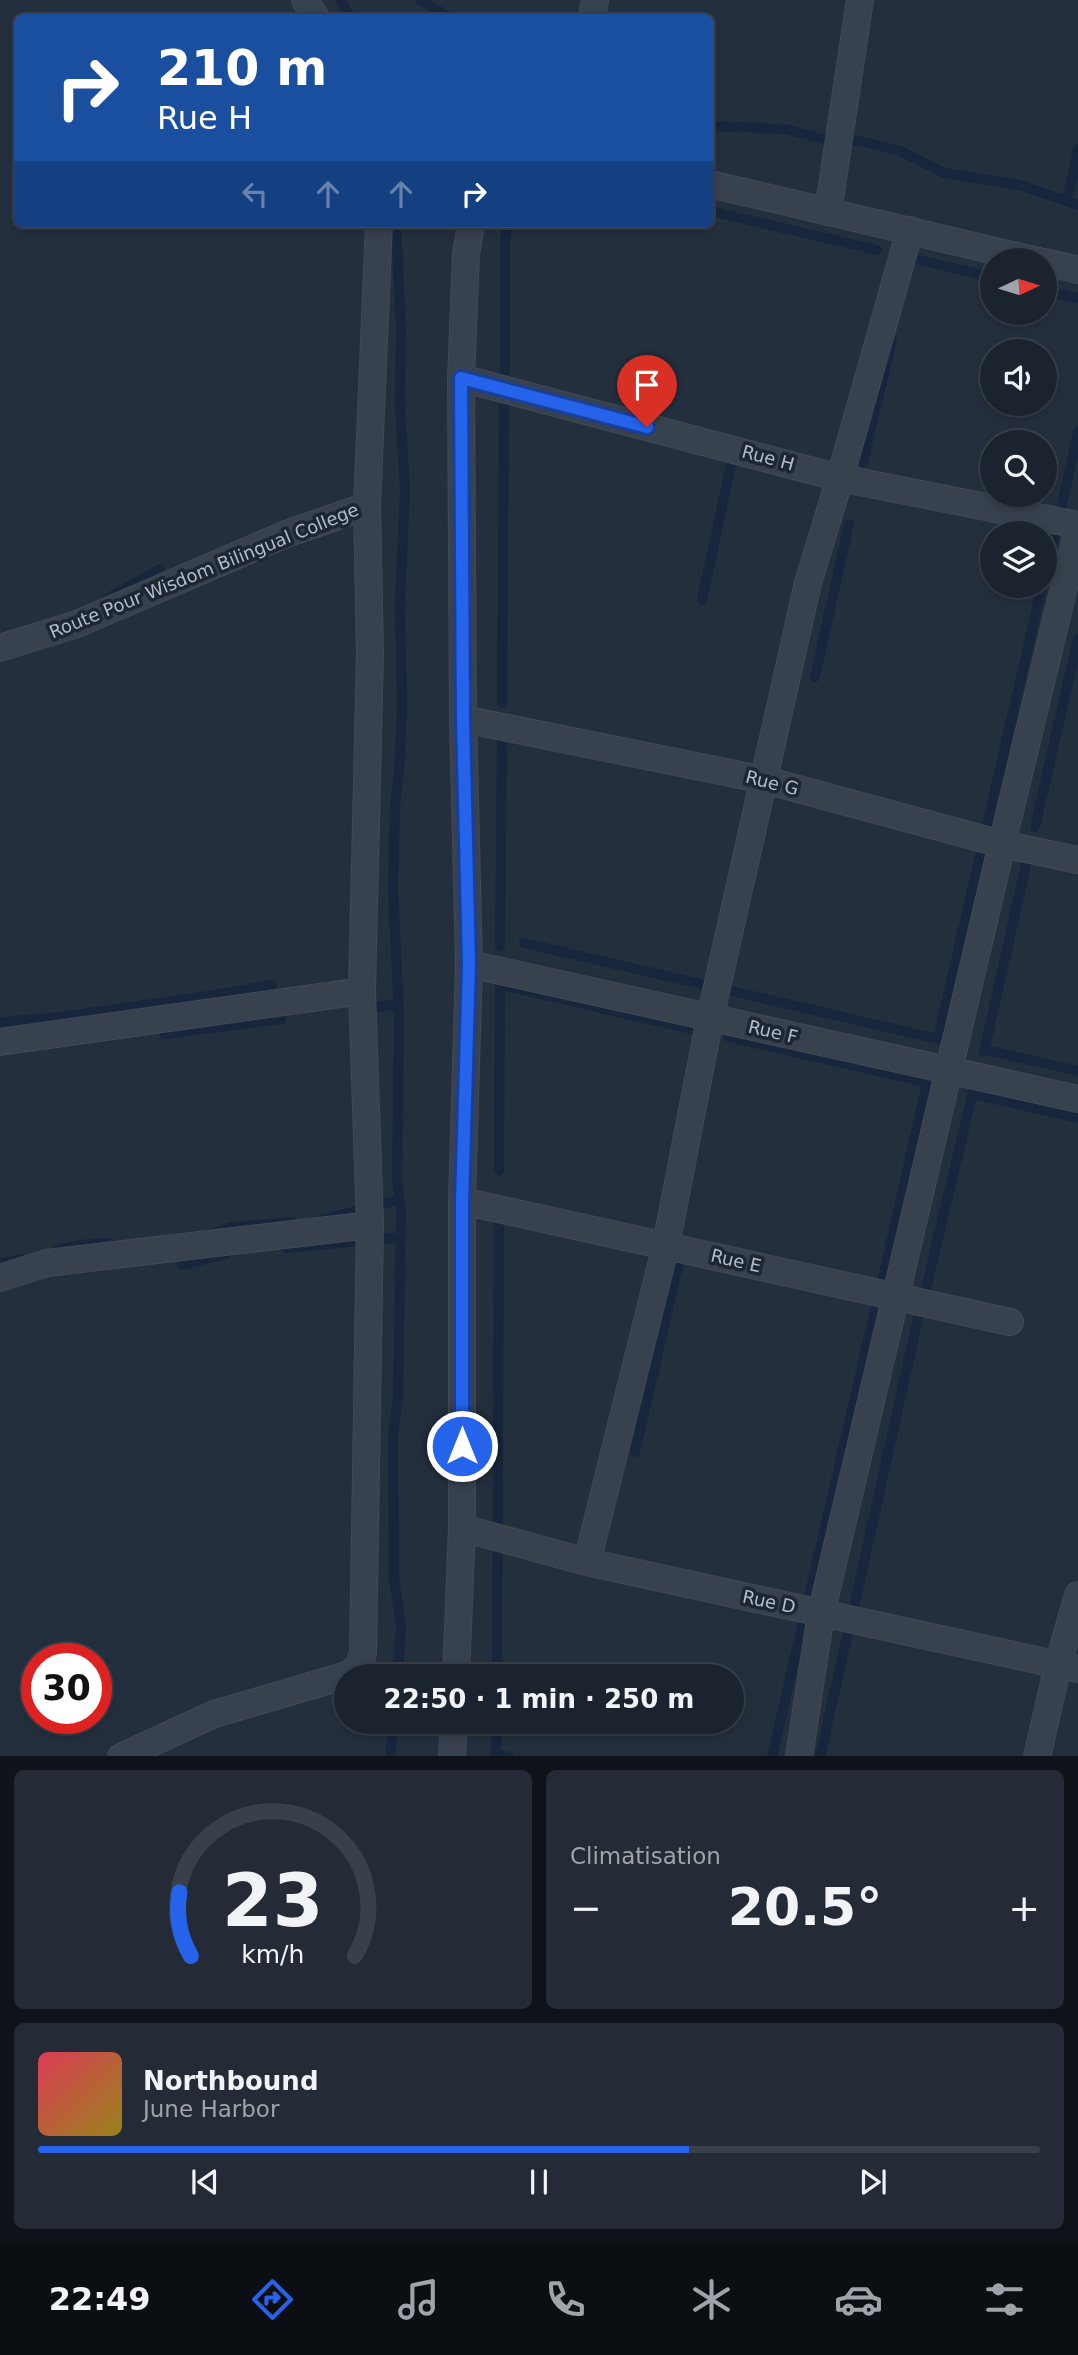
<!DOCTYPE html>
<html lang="fr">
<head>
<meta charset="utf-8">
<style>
	:root { --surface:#1b232e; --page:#242b36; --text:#f1f3f6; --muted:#a0a4aa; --line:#39404a; --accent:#2563eb }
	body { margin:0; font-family:"DejaVu Sans",sans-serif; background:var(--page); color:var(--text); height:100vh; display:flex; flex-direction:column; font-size:26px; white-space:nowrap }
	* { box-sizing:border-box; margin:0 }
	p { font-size:23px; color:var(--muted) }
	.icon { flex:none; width:38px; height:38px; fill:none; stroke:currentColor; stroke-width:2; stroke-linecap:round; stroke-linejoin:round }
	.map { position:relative; height:1756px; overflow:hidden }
	.sheet { display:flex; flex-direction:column; gap:14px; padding:14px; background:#0f1319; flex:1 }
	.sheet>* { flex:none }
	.hud { position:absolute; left:14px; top:14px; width:700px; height:214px; border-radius:10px; box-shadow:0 4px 10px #0003,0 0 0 2px var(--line); background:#1a4fa0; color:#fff; overflow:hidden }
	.needle { width:46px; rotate:86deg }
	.buttons { position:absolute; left:980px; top:248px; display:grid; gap:14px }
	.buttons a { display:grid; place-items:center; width:77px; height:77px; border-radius:50%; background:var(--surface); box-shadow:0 4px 10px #0003,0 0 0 2px var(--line); font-size:35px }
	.speed { position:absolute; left:21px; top:1643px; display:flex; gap:14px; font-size:35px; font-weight:700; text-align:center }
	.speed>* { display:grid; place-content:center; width:91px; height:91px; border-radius:50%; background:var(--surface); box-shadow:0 4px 10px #0003,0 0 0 2px var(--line); line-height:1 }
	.speed .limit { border:10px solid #d22; background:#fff; color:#111 }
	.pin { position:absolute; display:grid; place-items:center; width:60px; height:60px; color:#fff; margin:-72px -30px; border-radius:50% 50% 50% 0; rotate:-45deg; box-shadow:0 0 7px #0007 }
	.pin .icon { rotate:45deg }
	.me { position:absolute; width:77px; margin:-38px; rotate:0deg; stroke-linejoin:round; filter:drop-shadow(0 0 5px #0008) }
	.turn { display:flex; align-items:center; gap:24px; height:147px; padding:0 28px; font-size:32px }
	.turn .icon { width:91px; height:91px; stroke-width:2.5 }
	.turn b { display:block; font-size:49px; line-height:60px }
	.lanes { display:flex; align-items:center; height:66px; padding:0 28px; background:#0003; justify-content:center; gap:35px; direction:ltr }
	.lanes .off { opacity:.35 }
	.big { font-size:52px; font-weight:600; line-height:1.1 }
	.sheet .widget { flex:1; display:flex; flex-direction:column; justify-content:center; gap:10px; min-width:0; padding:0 24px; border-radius:10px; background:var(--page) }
	.sheet .dial { align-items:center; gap:0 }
	.dial svg { height:182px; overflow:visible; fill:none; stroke:var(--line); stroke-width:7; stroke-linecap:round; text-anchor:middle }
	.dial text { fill:var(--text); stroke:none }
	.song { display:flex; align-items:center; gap:21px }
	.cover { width:84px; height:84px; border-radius:10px; background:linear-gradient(135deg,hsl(350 70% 55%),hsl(50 70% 35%)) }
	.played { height:7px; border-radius:4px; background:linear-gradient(90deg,var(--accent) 65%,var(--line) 65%) }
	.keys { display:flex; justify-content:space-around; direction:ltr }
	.heat { display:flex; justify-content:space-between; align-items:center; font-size:38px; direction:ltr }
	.sheet .tiles { flex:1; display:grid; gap:14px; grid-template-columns:1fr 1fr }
	.widget:last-child { grid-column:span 2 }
	.trip { position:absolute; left:334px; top:1664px; width:410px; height:70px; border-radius:35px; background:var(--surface); box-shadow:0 4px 10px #0003,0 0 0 2px var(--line); font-weight:600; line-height:70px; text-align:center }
	.tabs { display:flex; height:112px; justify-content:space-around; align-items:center; background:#0b0e12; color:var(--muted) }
	.tabs .icon { width:49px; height:49px }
	.tabs .active { color:var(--accent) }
	.tabs b { font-size:32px; color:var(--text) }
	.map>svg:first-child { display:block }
</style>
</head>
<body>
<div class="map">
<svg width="1078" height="1757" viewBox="0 0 1078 1757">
	<rect width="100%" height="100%" fill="#242f3e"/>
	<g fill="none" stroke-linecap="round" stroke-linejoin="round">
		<!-- stream -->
		<g stroke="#17263c" stroke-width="10">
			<polyline points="341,0 350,18"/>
			<polyline points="420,0 451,18"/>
			<polyline points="710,126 785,129 823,139 861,141 900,151 944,173 1020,185 1078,205"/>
			<polyline points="1068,196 1078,149"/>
			<polyline points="710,211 877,250"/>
			<polyline points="396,224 401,328 400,406 405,490 400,604 402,705 400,758 395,809 393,888 399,1018 397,1181 401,1212 398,1399 393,1433 394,1577 401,1626 398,1676"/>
			<polyline points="915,259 992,277"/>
			<polyline points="1045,290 1048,291"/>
			<polyline points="1056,293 1078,298"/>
			<polyline points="505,372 505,239 508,224"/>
			<polyline points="863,462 892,340"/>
			<polyline points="1062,505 1078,432"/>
			<polyline points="1045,576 1056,527"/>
			<polyline points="106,599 160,569"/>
			<polyline points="702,600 734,450"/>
			<polyline points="815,677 849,524"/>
			<polyline points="502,703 504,394"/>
			<polyline points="1035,827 1078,639"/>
			<polyline points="524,943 938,1039 1042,586"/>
			<polyline points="500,947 502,727"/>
			<polyline points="502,985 704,1032"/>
			<polyline points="366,1008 393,1005"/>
			<polyline points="0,1022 61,1017 202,997 272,985"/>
			<polyline points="165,1034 281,1019"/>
			<polyline points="729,1037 929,1083"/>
			<polyline points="986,1050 1078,1071"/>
			<polyline points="984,1052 1029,851"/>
			<polyline points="973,1094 1078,1118"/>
			<polyline points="499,1171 500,983"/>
			<polyline points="324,1219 394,1201"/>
			<polyline points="213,1233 231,1227 292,1222"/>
			<polyline points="286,1248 393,1238"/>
			<polyline points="57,1250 78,1245 108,1243"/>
			<polyline points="0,1264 22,1259"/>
			<polyline points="182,1265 226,1254"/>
			<polyline points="882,1282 927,1084"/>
			<polyline points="926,1289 973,1091"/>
			<polyline points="635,1452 680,1257"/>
			<polyline points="854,1607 918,1318"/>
			<polyline points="497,1676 499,1212"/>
			<polyline points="497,1722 496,1754 509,1757"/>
			<polyline points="390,1757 394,1722"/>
			<polyline points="772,1757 878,1298"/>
			<polyline points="820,1757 850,1623"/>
		</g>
		<defs>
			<g id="minor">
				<polyline points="305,0 316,18"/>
				<polyline points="592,18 595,0"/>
				<polyline points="710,184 1038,261"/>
				<polyline points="828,212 860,0"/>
				<polyline points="1045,262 1078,270"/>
				<polyline points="461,378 840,478 1078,525"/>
				<polyline points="0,648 77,624 286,534 367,506"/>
				<polyline points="463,719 765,780 1002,844 1078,860"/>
				<polyline points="469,964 1078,1099"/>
				<polyline points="0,1042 362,991"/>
				<polyline points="462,1201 1010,1322"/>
				<polyline points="0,1278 47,1263 370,1225"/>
				<polyline points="462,1528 587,1562 1078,1669"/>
				<polyline points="587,1562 666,1245 710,1018 808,583 840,478 910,230"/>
				<polyline points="456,1676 462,1528 462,1201 469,964 463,719 461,378 466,254 471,224"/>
				<polyline points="121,1757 214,1714 344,1676 358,1669 363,1653 370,1225 362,991 370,653 367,506 379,224"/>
				<polyline points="452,1757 454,1722"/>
				<polyline points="799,1757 821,1614 1002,844 1078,529"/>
				<polyline points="1037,1757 1058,1665 1078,1595"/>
			</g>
		</defs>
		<!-- minor casing -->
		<use href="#minor" stroke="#414a57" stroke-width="28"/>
		<!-- minor -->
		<use href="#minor" stroke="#38414e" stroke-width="26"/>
	</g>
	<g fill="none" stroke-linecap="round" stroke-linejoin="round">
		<defs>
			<polyline id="route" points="462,1446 462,1202 469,964 463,719 461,378 647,427"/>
		</defs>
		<!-- route casing -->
		<use href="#route" stroke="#184099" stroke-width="18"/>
		<!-- route -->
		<use href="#route" stroke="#2563eb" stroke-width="12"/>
	</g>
	<g text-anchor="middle" stroke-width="7" stroke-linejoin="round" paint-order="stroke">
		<!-- street labels -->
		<g font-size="18" fill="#b4bcc9" stroke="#1d2633">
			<text transform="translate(768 458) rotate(15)" y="6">Rue H</text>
			<text transform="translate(204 571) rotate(-22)" y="6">Route Pour Wisdom Bilingual College</text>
			<text transform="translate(772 783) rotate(14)" y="6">Rue G</text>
			<text transform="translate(773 1032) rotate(13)" y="6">Rue F</text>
			<text transform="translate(736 1261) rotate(13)" y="6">Rue E</text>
			<text transform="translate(769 1602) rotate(12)" y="6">Rue D</text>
		</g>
	</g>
</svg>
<div class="buttons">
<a><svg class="needle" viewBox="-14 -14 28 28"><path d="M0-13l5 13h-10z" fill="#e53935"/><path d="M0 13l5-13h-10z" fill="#a0a4aa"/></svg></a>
<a><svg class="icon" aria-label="sound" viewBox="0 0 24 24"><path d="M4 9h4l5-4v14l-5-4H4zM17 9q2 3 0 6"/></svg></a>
<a><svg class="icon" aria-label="search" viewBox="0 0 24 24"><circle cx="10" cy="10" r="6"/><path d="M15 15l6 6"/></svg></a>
<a><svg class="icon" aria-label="layers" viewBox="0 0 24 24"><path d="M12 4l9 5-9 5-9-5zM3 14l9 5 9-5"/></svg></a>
</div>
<div class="speed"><div class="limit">30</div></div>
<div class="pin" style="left:647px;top:427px;background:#d93025"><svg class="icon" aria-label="arrive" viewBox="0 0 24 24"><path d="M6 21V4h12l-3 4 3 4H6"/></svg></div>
<svg class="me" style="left:462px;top:1446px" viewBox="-20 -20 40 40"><circle r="17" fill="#2563eb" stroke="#fff" stroke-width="3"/><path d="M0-11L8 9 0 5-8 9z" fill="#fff"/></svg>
<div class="trip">22:50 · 1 min · 250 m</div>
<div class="hud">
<div class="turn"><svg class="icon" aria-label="right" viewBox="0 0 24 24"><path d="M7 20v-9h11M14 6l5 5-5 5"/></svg><div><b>210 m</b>Rue H</div></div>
<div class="lanes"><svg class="icon off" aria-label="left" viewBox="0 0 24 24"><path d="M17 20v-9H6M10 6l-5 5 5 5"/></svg><svg class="icon off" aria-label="ahead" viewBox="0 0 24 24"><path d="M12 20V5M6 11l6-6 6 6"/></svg><svg class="icon off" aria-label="ahead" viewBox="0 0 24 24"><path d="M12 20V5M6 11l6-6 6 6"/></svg><svg class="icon" aria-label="right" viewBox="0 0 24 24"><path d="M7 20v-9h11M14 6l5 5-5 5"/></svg></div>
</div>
</div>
<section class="sheet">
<div class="tiles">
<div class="widget dial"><svg viewBox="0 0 100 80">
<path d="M14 69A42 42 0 1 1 86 69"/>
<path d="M14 69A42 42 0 0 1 9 41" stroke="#2563eb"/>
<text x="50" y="56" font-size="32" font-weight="700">23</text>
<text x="50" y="72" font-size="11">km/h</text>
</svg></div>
<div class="widget"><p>Climatisation</p>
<div class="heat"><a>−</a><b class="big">20.5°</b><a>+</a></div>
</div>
<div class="widget">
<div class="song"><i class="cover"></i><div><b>Northbound</b><p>June Harbor</p></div></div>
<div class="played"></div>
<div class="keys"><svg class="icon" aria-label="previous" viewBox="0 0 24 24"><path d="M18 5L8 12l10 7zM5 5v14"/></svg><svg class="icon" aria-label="pause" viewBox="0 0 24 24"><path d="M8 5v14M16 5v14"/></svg><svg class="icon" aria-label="next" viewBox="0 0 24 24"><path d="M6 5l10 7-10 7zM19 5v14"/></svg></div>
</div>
</div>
</section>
<nav class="tabs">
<b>22:49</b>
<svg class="icon active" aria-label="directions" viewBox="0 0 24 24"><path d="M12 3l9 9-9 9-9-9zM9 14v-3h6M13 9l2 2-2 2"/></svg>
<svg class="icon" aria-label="music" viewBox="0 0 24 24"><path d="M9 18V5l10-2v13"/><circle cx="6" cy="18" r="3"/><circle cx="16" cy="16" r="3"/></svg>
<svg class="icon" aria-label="phone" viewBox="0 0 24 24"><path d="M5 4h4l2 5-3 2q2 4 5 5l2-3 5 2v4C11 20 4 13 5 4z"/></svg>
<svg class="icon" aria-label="climate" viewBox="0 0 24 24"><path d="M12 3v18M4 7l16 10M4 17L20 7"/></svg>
<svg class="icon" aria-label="car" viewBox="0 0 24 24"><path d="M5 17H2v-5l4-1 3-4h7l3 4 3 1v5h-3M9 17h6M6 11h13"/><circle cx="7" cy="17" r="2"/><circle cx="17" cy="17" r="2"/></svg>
<svg class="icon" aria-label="filters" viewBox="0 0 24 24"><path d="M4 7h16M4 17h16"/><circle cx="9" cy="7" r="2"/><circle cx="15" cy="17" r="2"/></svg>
</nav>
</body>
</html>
